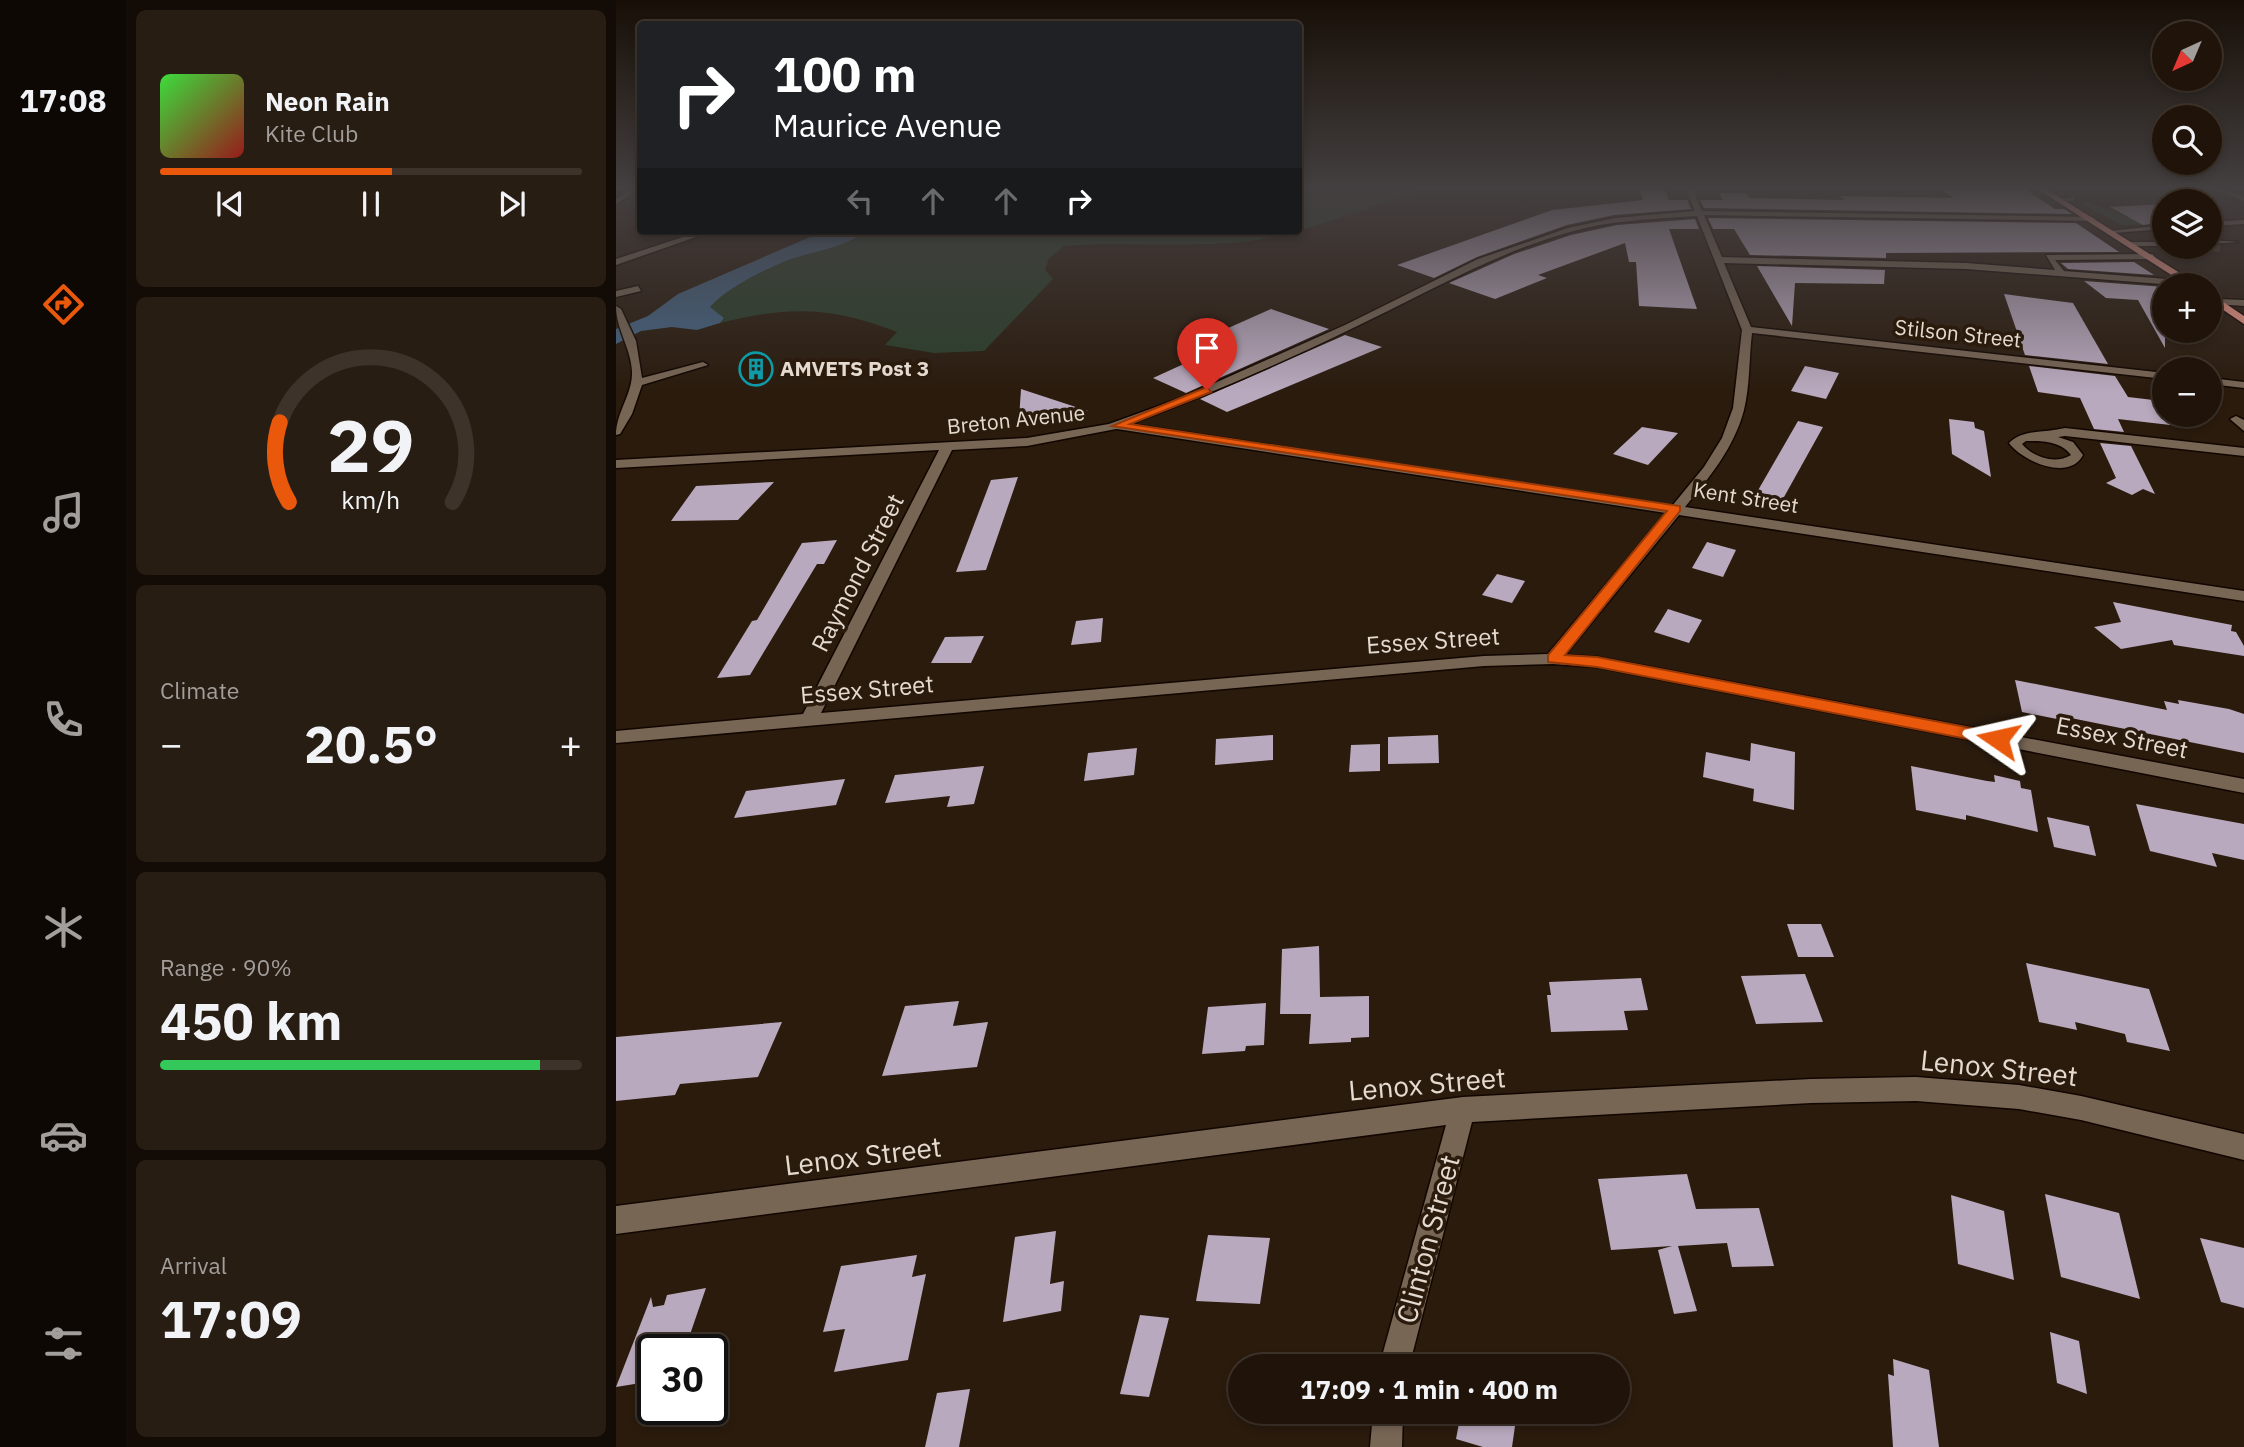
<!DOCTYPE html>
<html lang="en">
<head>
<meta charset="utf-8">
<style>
	:root { --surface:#20140a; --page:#281d13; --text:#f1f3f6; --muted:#a29e9c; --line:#3d332b; --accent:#ea580c }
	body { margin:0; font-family:"IBM Plex Sans",sans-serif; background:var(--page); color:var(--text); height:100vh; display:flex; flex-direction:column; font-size:26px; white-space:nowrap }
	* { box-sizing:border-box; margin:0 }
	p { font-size:23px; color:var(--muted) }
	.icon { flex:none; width:38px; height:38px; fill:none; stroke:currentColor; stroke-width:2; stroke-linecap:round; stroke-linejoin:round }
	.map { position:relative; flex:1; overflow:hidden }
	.sheet { display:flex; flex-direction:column; gap:10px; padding:10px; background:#120b06; width:490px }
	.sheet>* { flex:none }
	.banner { position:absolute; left:21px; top:21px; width:665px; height:214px; border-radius:7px; box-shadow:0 4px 10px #0003,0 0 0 2px var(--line); background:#202124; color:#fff; overflow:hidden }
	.needle { width:46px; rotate:224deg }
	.controls { position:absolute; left:1536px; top:21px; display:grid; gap:14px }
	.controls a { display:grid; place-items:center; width:70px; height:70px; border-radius:50%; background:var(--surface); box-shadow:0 4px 10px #0003,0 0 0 2px var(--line); font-size:35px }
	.speed { position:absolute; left:21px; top:1334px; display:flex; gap:14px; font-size:35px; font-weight:700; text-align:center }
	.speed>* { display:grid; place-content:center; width:91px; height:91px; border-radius:50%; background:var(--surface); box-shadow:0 4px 10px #0003,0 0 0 2px var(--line); line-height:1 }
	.speed .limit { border:4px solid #111; border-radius:10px; background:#fff; color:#111 }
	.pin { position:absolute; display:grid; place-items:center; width:60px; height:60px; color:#fff; margin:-72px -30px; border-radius:50% 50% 50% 0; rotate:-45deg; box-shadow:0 0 7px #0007 }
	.pin .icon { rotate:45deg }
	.me { position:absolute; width:77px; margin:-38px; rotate:281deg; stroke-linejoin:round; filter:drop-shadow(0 0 5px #0008) }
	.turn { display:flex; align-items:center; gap:24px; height:147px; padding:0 21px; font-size:32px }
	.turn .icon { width:91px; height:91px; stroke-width:2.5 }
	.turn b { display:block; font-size:49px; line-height:60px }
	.lanes { display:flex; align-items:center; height:66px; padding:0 21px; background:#0003; justify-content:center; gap:35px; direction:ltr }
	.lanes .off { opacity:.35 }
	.big { font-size:52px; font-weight:700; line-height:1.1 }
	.sheet .tile { flex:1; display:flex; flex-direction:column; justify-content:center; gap:10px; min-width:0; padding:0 24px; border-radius:10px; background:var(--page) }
	.sheet .dial { align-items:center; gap:0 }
	.dial svg { height:182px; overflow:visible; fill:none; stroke:var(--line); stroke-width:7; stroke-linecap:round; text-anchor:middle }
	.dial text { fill:var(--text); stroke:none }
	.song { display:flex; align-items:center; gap:21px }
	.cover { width:84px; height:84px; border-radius:10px; background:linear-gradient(135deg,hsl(120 70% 55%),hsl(0 70% 35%)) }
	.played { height:7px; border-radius:4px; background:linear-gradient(90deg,var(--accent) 55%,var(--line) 55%) }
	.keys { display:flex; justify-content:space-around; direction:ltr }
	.heat { display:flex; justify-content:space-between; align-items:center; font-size:38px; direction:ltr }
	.charge { height:10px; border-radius:5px; background:linear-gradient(90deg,#34c759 90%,var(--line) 0) }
	.trip { position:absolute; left:612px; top:1354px; width:402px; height:70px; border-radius:35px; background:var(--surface); box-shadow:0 4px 10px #0003,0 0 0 2px var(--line); font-weight:700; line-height:70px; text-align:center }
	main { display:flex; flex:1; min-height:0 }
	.dock { display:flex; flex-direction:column; width:126px; justify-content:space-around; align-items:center; background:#0d0804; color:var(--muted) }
	.dock .icon { width:49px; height:49px }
	.dock .selected { color:var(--accent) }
	.dock b { font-size:32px; color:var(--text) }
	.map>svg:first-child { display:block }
</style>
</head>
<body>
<main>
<nav class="dock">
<b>17:08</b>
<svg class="icon selected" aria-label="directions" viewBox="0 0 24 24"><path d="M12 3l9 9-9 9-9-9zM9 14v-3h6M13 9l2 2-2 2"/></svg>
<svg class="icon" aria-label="music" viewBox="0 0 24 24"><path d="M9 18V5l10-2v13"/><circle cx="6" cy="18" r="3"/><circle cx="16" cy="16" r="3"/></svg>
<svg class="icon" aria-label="phone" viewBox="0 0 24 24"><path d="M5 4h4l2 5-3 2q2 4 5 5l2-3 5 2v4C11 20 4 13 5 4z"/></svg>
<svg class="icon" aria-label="climate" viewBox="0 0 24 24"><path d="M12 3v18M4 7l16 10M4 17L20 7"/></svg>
<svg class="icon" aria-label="car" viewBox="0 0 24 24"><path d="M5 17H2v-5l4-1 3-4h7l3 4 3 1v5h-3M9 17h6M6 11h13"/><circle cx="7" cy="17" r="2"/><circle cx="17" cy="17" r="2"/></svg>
<svg class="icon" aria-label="filters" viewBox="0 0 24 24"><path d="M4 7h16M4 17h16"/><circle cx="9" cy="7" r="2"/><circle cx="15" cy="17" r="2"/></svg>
</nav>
<section class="sheet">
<div class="tile">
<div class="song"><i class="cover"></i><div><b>Neon Rain</b><p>Kite Club</p></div></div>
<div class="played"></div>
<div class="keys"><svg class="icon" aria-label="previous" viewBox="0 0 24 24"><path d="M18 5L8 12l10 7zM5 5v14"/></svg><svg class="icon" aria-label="pause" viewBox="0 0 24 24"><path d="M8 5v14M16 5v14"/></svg><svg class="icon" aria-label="next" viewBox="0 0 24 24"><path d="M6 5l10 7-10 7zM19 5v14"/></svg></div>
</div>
<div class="tile dial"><svg viewBox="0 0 100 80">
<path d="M14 69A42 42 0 1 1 86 69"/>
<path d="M14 69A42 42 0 0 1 10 34" stroke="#ea580c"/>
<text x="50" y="56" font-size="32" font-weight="700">29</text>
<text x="50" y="72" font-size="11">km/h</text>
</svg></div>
<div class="tile"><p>Climate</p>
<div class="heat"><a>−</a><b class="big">20.5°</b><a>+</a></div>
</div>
<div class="tile"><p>Range · 90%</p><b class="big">450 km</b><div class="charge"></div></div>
<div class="tile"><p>Arrival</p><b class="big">17:09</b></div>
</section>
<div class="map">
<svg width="1628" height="1447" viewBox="0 0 1628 1447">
	<rect width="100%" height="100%" fill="#2a1b0d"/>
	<!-- green -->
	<g fill="#2b3f2b">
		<polygon points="683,190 810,190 683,231"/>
		<polygon points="1472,202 1525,222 1549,220 1549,224 1506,225 1466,204"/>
		<path d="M249,231H681C613,253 521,240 448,246L433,258L429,270L437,279L368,351L318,353L269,345L281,332C215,306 173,306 104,323L108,318L93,307C110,288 153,267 178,258C200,251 232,248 249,231Z"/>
	</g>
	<!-- water -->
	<path fill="#456483" d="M208,231H249C232,247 200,251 178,258C153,267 110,288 94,307L108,318L104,323L81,330L56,327L25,331L0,344V329L32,316L62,294Z"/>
	<!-- building -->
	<g fill="#b9a9be">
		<polygon points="1024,190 1049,190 1053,200 1071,200 1075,209 998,215 951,225 861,257 818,278 781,265 936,210 1027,200"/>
		<polygon points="1326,190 1410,190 1439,209 1448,209 1456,214 1088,208 1084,200 1107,200 1103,193 1130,193 1134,198 1229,200 1224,196 1338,198"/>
		<polygon points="1549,204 1549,222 1527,225 1494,207"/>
		<polygon points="1092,218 1460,223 1503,252 1270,253 1270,258 1134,255 1118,229 1097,229"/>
		<polygon points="1079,219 1083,229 1053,229 1081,309 1023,306 1020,262 1013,262 1009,243 922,275 931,278 879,299 833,283 898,254 955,235 1001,225"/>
		<polygon points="1518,262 1538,275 1452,269 1445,263"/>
		<polygon points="1141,266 1269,270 1268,284 1179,283 1176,326"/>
		<polygon points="1468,281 1549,287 1549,348 1522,300 1490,298"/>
		<polygon points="1388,294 1457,303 1492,364 1409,355"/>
		<polygon points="655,309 713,329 570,393 537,378 594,352 574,345"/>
		<polygon points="729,335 766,347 611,412 584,399"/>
		<polygon points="1189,366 1223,373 1210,399 1175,391"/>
		<polygon points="1413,366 1499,376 1512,397 1546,401 1549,415 1556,415 1563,426 1502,419 1508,432 1478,429 1464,398 1422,392"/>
		<polygon points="405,389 472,411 403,419"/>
		<polygon points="1333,419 1358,422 1359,428 1368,431 1375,477 1336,454"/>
		<polygon points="1182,421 1207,427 1163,506 1137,499"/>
		<polygon points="1026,427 1062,433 1032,465 997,454"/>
		<polygon points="1484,443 1515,446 1539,494 1527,489 1516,495 1490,483 1500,478"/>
		<polygon points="402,477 370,570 340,572 375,480"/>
		<polygon points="158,482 122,520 55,521 80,486"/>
		<polygon points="221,540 208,564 201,564 134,675 101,678 136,621 141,620 186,543"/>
		<polygon points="1091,542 1120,550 1107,577 1076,568"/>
		<polygon points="881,574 909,581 896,603 866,595"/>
		<polygon points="1497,602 1616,625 1615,631 1620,632 1628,646 1628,656 1558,645 1556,640 1505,649 1478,627 1505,622"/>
		<polygon points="1052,609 1086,620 1073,643 1038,632"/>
		<polygon points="487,618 485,642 455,645 460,621"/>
		<polygon points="368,636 355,663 315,663 329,637"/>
		<polygon points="1399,680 1551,710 1548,701 1563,704 1562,700 1613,709 1628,714 1628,753 1440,715 1441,719 1406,712"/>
		<polygon points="657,735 657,760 599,765 600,739"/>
		<polygon points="822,735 823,763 772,764 772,737"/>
		<polygon points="1135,743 1179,752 1178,810 1137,801 1138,789 1087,777 1090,752 1134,761"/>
		<polygon points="764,744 764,771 733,772 735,745"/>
		<polygon points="521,748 518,775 468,781 472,753"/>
		<polygon points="368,766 358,804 331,807 334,796 269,803 279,775"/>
		<polygon points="1295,766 1371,781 1379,782 1378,775 1404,781 1405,788 1415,790 1422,832 1350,815 1350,820 1300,810"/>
		<polygon points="229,779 220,805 118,818 130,791"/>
		<polygon points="1520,804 1628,824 1628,860 1596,853 1601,867 1534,851"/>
		<polygon points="1431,817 1473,826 1480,856 1438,847"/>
		<polygon points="1171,924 1205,924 1218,957 1182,957"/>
		<polygon points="703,946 704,997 753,996 753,1037 735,1038 735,1042 693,1044 695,1014 664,1014 666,949"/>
		<polygon points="1410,963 1533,989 1554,1051 1511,1042 1509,1034 1459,1022 1461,1030 1423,1022"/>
		<polygon points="1189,974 1207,1022 1140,1024 1125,976"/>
		<polygon points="1025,978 1032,1010 1008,1011 1012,1030 935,1032 931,995 935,995 933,982"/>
		<polygon points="343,1001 337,1026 372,1022 361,1067 266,1076 289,1006"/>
		<polygon points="650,1003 648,1045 630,1046 629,1051 586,1054 592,1007"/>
		<polygon points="166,1022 142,1077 64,1084 59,1095 0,1101 0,1037"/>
		<polygon points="1071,1174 1080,1209 1143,1208 1158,1266 1116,1267 1111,1243 1062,1246 1081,1311 1058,1314 1042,1250 1056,1246 995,1250 982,1179"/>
		<polygon points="1429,1194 1503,1213 1524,1299 1445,1277"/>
		<polygon points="1335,1195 1388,1211 1398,1280 1342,1264"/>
		<polygon points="440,1231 434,1284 448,1281 445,1311 387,1322 399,1237"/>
		<polygon points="592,1235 654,1238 644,1304 580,1301"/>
		<polygon points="1584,1238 1628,1248 1628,1308 1605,1302"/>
		<polygon points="301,1255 296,1277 310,1274 292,1360 218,1372 229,1329 207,1332 225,1266"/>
		<polygon points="90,1288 69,1349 37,1349 37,1381 0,1387 35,1297 37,1307 48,1305 51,1295"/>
		<polygon points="524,1315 553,1318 533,1397 504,1394"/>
		<polygon points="1434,1332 1463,1341 1471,1394 1441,1383"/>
		<polygon points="1277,1359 1313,1370 1323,1447 1277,1447 1272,1374 1278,1376"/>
		<polygon points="354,1389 343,1447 309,1447 321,1393"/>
		<polygon points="845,1412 901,1412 896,1447 867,1447 840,1439"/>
	</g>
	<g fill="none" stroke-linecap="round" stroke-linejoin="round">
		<!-- minor-tunnel -->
		<polyline stroke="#46382a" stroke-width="8" stroke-dasharray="8 4.5" stroke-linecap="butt" points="1584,247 1604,248"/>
		<defs>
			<g id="minor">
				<polygon points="14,190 22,190 0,204 0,199"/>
				<path d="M1070,190H1077L1086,211L1476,217L1480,219L1476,221L1088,215L1106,257L1350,263L1439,270L1430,255L1537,254L1540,259L1439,260L1448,271L1577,281L1581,284L1559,285L1350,269L1108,263L1135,327L1549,373V379L1136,333C1133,358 1134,386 1128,410C1118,448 1093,478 1069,507L1628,591V601L1063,515L949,655L981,657L1628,779V793L981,667L937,664L868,666L0,743V731L187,714L323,450L0,468V460L411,438L493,424L565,398L729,325L862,259L952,228L999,218L1079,211ZM1081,216L1126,330L1117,408L1106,438L1088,467L1056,506L514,424C589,396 663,364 735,329C807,295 876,254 954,232C995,220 1038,219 1081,216ZM500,429H501L1050,513L932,654L868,656L205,713L336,450L411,446Z"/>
				<polygon points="1599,190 1609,190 1628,197 1628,201"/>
				<polygon points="1460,197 1457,201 1441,200"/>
				<polygon points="1628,220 1628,224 1594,226 1594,222"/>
				<polygon points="1549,225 1549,229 1497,233 1493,231"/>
				<polygon points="85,231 97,231 0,265 0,259"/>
				<polygon points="1594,240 1622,242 1594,244"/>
				<polygon points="1515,242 1549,242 1549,246 1518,246"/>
				<polygon points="1553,247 1588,247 1584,249"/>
				<polygon points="22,286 25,291 0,297 0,291"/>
				<polygon points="1603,299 1628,300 1628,306 1600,304 1598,302"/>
				<path d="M0,306L5,309L20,341L26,378L87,362L92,365L26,385L16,414L4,434L0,435C0,412 17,394 16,371C15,348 0,329 0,306Z"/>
				<polygon points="1594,378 1628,382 1628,388 1594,384"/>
				<polygon points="1620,416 1628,420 1628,431 1614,419"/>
				<path d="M1449,428L1628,448V456L1449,436L1442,437L1457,442L1467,455C1453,482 1406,461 1393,443C1406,429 1430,433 1449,428ZM1410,441C1427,441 1444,441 1455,455C1439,465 1417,457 1406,444Z"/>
				<polygon points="1300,1077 1403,1085 1465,1096 1628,1134 1628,1160 1465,1120 1403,1109 1300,1101 1195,1103 856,1122 793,1367 763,1367 830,1125 0,1234 0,1206 847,1097 1195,1079"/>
				<polygon points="757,1412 787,1412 786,1447 754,1447"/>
			</g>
			<g id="highway">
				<polygon points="1423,190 1432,190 1583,285 1571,285"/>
				<polygon points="1594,293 1628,316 1628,324 1594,301"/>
			</g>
		</defs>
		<!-- minor casing -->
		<use href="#minor" stroke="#120600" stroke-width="3"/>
		<!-- highway casing -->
		<use href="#highway" stroke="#120600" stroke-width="3"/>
		<!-- minor -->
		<use href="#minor" fill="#786655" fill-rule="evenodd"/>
		<!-- highway -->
		<use href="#highway" fill="#f79a89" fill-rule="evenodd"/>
	</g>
	<!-- sky -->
	<linearGradient id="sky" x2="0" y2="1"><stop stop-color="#170f07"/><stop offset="0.48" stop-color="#443f40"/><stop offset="1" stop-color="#443f40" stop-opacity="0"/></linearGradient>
	<rect width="1628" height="392" fill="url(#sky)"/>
	<!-- route -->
	<polygon fill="#ea580c" stroke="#983908" stroke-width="2" points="591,387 595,392 514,424 1064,506 1064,511 949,655 981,657 1382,733 1390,739 1382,745 981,667 932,662 932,655 1051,511 496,426"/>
	<!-- icons -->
	<defs>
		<symbol id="building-ring" viewBox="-11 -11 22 22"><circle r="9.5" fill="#2a1b0d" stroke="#0f9aa8" stroke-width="1.5"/><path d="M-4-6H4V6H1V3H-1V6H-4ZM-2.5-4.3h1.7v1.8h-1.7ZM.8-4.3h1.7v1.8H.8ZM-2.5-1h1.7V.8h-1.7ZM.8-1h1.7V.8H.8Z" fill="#0f9aa8"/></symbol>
	</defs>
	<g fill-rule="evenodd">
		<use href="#building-ring" x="121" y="350" width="38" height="38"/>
	</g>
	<g text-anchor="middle" stroke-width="7" stroke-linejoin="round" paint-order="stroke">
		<!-- far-street labels -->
		<g font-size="21" fill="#e4dad0" stroke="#2a1b0d">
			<text transform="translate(1342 334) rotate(6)" y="7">Stilson Street</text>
			<text transform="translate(400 420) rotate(-6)" y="7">Breton Avenue</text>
			<text transform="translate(1130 498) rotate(9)" y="7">Kent Street</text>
		</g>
		<!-- far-poi labels -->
		<g font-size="21" font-weight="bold" fill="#e4dad0" stroke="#2a1b0d" text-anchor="start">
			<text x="164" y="376">AMVETS Post 3</text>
		</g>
		<!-- street labels -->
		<g font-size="24" fill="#e4dad0" stroke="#2a1b0d">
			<text transform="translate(242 573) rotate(-63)" y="8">Raymond Street</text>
			<text transform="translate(817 641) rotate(-4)" y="8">Essex Street</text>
			<text transform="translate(251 690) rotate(-5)" y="8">Essex Street</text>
			<text transform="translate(1506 738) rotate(11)" y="8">Essex Street</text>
		</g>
		<!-- near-street labels -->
		<g font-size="28" fill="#e4dad0" stroke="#2a1b0d">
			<text transform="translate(1383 1068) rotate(6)" y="10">Lenox Street</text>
			<text transform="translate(811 1084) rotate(-5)" y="10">Lenox Street</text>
			<text transform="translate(247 1156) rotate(-7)" y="10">Lenox Street</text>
			<text transform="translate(812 1239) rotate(-75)" y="10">Clinton Street</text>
		</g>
	</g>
</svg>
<div class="controls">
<a><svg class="needle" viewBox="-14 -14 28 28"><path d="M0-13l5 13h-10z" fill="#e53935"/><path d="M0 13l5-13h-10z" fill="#a29e9c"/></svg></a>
<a><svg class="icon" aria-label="search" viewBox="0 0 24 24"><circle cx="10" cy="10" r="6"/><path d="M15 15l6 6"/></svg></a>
<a><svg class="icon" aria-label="layers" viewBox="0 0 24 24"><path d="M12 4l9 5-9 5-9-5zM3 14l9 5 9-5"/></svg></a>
<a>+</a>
<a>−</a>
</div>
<div class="speed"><div class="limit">30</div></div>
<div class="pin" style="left:591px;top:390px;background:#d93025"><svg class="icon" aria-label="arrive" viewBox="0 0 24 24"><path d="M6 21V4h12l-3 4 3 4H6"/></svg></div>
<svg class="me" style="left:1382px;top:739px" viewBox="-20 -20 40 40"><path d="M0-17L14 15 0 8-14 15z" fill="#ea580c" stroke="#fff" stroke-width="4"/></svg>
<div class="trip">17:09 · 1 min · 400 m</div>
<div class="banner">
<div class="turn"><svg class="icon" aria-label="right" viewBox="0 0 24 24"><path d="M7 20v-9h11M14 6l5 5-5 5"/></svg><div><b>100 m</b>Maurice Avenue</div></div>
<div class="lanes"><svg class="icon off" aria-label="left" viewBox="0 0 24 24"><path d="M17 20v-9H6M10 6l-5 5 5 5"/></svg><svg class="icon off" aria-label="ahead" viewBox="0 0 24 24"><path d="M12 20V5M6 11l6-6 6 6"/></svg><svg class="icon off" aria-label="ahead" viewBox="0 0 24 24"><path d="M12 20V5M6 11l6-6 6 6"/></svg><svg class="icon" aria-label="right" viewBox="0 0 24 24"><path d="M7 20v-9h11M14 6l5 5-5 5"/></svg></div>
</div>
</div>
</main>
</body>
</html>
